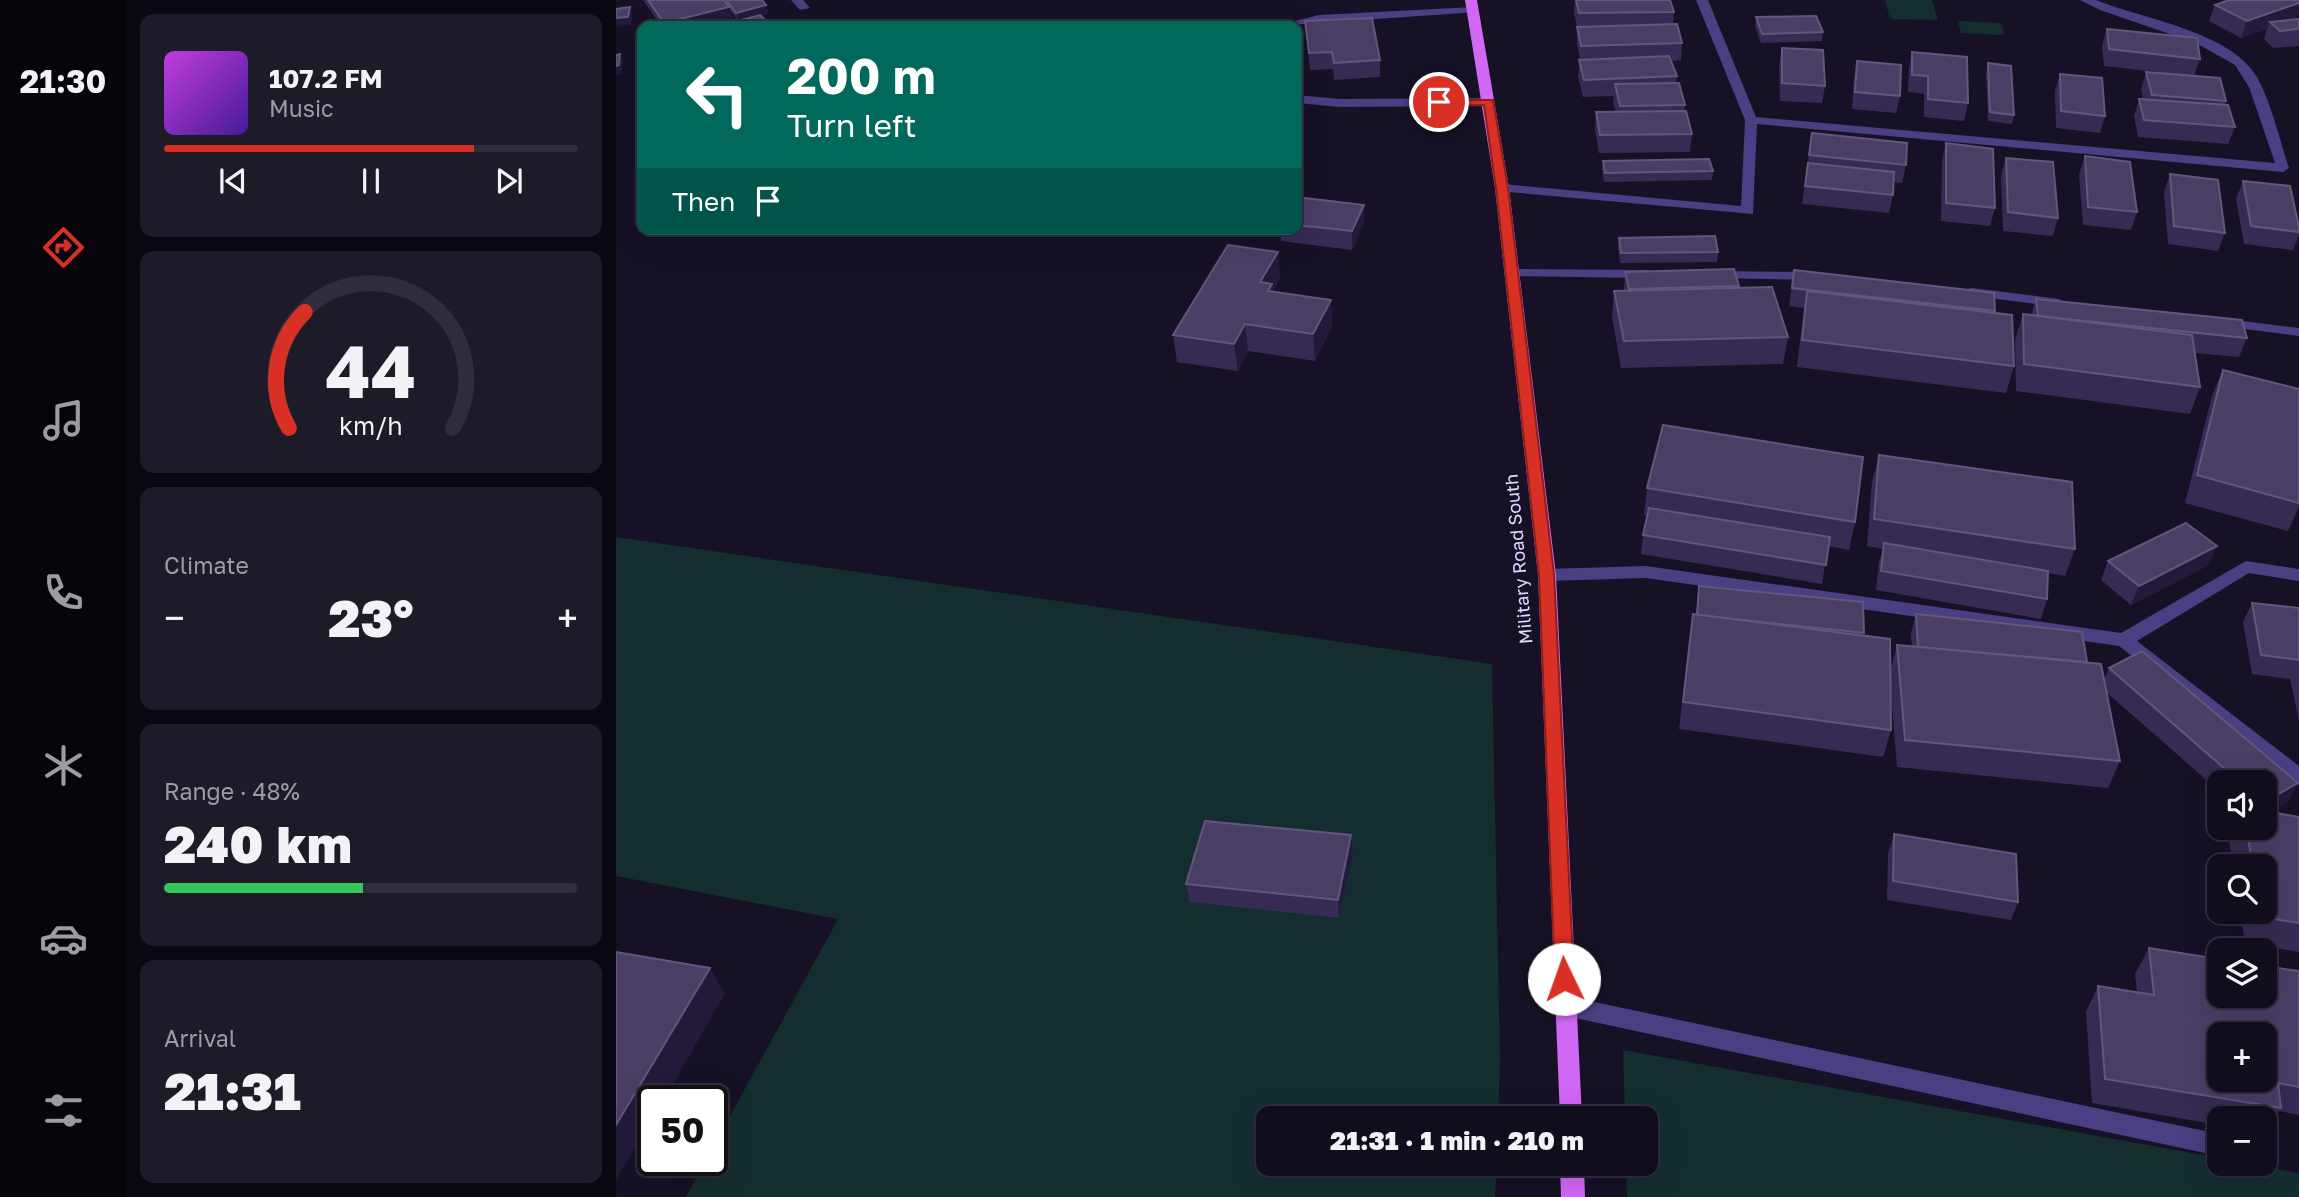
<!DOCTYPE html>
<html lang="en">
<head>
<meta charset="utf-8">
<style>
	:root { --surface:#110d1c; --page:#1e1b29; --text:#f1f3f6; --muted:#9c9ca3; --line:#302d3b; --accent:#d93025 }
	body { margin:0; font-family:"Golos Text",sans-serif; background:var(--page); color:var(--text); height:100vh; display:flex; flex-direction:column; font-size:26px; white-space:nowrap }
	* { box-sizing:border-box; margin:0 }
	p { font-size:23px; color:var(--muted) }
	.icon { flex:none; width:38px; height:38px; fill:none; stroke:currentColor; stroke-width:2; stroke-linecap:round; stroke-linejoin:round }
	.map { position:relative; flex:1; overflow:hidden }
	.sheet { display:flex; flex-direction:column; gap:14px; padding:14px; background:#09070f; width:490px }
	.sheet>* { flex:none }
	.guide { position:absolute; left:21px; top:21px; width:665px; height:214px; border-radius:14px; box-shadow:0 7px 28px #0002,0 0 0 2px var(--line); background:#00695c; color:#fff; overflow:hidden }
	.buttons { position:absolute; left:1591px; top:770px; display:grid; gap:14px }
	.buttons a { display:grid; place-items:center; width:70px; height:70px; border-radius:14px; background:var(--surface); box-shadow:0 7px 28px #0002,0 0 0 2px var(--line); font-size:35px }
	.speed { position:absolute; left:21px; top:1085px; display:flex; gap:14px; font-size:35px; font-weight:700; text-align:center }
	.speed>* { display:grid; place-content:center; width:91px; height:91px; border-radius:50%; background:var(--surface); box-shadow:0 7px 28px #0002,0 0 0 2px var(--line); line-height:1 }
	.speed .limit { border:4px solid #111; border-radius:10px; background:#fff; color:#111 }
	.pin { position:absolute; display:grid; place-items:center; width:60px; height:60px; color:#fff; margin:-30px; border:4px solid #fff; border-radius:50%; box-shadow:0 2px 7px #0007 }
	.me { position:absolute; width:77px; margin:-38px; rotate:357deg; stroke-linejoin:round; filter:drop-shadow(0 0 5px #0008) }
	.turn { display:flex; align-items:center; gap:24px; height:147px; padding:0 35px; font-size:32px }
	.turn .icon { width:91px; height:91px; stroke-width:2.5 }
	.turn b { display:block; font-size:49px; line-height:60px }
	.then { display:flex; align-items:center; height:66px; padding:0 35px; background:#0003; gap:14px; font-size:26px }
	.big { font-size:52px; font-weight:800; line-height:1.1 }
	.sheet .tile { flex:1; display:flex; flex-direction:column; justify-content:center; gap:10px; min-width:0; padding:0 24px; border-radius:14px; background:var(--page) }
	.sheet .dial { align-items:center; gap:0 }
	.dial svg { height:182px; overflow:visible; fill:none; stroke:var(--line); stroke-width:7; stroke-linecap:round; text-anchor:middle }
	.dial text { fill:var(--text); stroke:none }
	.song { display:flex; align-items:center; gap:21px }
	.cover { width:84px; height:84px; border-radius:10px; background:linear-gradient(135deg,hsl(290 70% 55%),hsl(260 70% 35%)) }
	.played { height:7px; border-radius:4px; background:linear-gradient(90deg,var(--accent) 75%,var(--line) 75%) }
	.keys { display:flex; justify-content:space-around; direction:ltr }
	.heat { display:flex; justify-content:space-between; align-items:center; font-size:38px; direction:ltr }
	.charge { height:10px; border-radius:5px; background:linear-gradient(90deg,#34c759 48%,var(--line) 0) }
	.trip { position:absolute; left:640px; top:1106px; width:402px; height:70px; border-radius:14px; background:var(--surface); box-shadow:0 7px 28px #0002,0 0 0 2px var(--line); font-weight:800; line-height:70px; text-align:center }
	main { display:flex; flex:1; min-height:0 }
	.tab-bar { display:flex; flex-direction:column; width:126px; justify-content:space-around; align-items:center; background:#07050b; color:var(--muted) }
	.tab-bar .icon { width:49px; height:49px }
	.tab-bar .active { color:var(--accent) }
	.tab-bar b { font-size:32px; color:var(--text) }
	.map>svg:first-child { display:block }
</style>
</head>
<body>
<main>
<nav class="tab-bar">
<b>21:30</b>
<svg class="icon active" aria-label="directions" viewBox="0 0 24 24"><path d="M12 3l9 9-9 9-9-9zM9 14v-3h6M13 9l2 2-2 2"/></svg>
<svg class="icon" aria-label="music" viewBox="0 0 24 24"><path d="M9 18V5l10-2v13"/><circle cx="6" cy="18" r="3"/><circle cx="16" cy="16" r="3"/></svg>
<svg class="icon" aria-label="phone" viewBox="0 0 24 24"><path d="M5 4h4l2 5-3 2q2 4 5 5l2-3 5 2v4C11 20 4 13 5 4z"/></svg>
<svg class="icon" aria-label="climate" viewBox="0 0 24 24"><path d="M12 3v18M4 7l16 10M4 17L20 7"/></svg>
<svg class="icon" aria-label="car" viewBox="0 0 24 24"><path d="M5 17H2v-5l4-1 3-4h7l3 4 3 1v5h-3M9 17h6M6 11h13"/><circle cx="7" cy="17" r="2"/><circle cx="17" cy="17" r="2"/></svg>
<svg class="icon" aria-label="filters" viewBox="0 0 24 24"><path d="M4 7h16M4 17h16"/><circle cx="9" cy="7" r="2"/><circle cx="15" cy="17" r="2"/></svg>
</nav>
<section class="sheet">
<div class="tile">
<div class="song"><i class="cover"></i><div><b>107.2 FM</b><p>Music</p></div></div>
<div class="played"></div>
<div class="keys"><svg class="icon" aria-label="previous" viewBox="0 0 24 24"><path d="M18 5L8 12l10 7zM5 5v14"/></svg><svg class="icon" aria-label="pause" viewBox="0 0 24 24"><path d="M8 5v14M16 5v14"/></svg><svg class="icon" aria-label="next" viewBox="0 0 24 24"><path d="M6 5l10 7-10 7zM19 5v14"/></svg></div>
</div>
<div class="tile dial"><svg viewBox="0 0 100 80">
<path d="M14 69A42 42 0 1 1 86 69"/>
<path d="M14 69A42 42 0 0 1 21 18" stroke="#d93025"/>
<text x="50" y="56" font-size="32" font-weight="700">44</text>
<text x="50" y="72" font-size="11">km/h</text>
</svg></div>
<div class="tile"><p>Climate</p>
<div class="heat"><a>−</a><b class="big">23°</b><a>+</a></div>
</div>
<div class="tile"><p>Range · 48%</p><b class="big">240 km</b><div class="charge"></div></div>
<div class="tile"><p>Arrival</p><b class="big">21:31</b></div>
</section>
<div class="map">
<svg width="1683" height="1197" viewBox="0 0 1683 1197">
	<rect width="100%" height="100%" fill="#171126"/>
	<!-- green -->
	<g fill="#142e30">
		<polygon points="1269,0 1316,0 1322,20 1277,19 1273,16"/>
		<polygon points="1342,21 1385,23 1388,35 1345,33"/>
		<polygon points="0,537 876,664 884,1058 882,1118 653,1118 653,1164 881,1164 879,1197 70,1197 90,1160 96,1160 96,1149 222,919 0,876"/>
		<polygon points="1007,1050 1603,1158 1603,1164 1634,1164 1683,1173 1683,1197 1011,1197 1010,1164 1031,1164 1031,1118 1009,1118"/>
	</g>
	<g fill="none" stroke-linecap="round" stroke-linejoin="round">
		<!-- minor -->
		<g fill="#493f82" fill-rule="evenodd">
			<polygon points="175,0 187,0 194,8 184,10"/>
			<path d="M1080,0H1092L1140,117L1659,163L1633,87L1619,65L1580,43L1484,10L1464,0H1480C1526,19 1614,31 1641,77C1656,105 1663,138 1673,168L1667,172L1141,124L1137,214L881,191V185L886,184L1125,206L1129,120Z"/>
			<polygon points="857,7 861,8 861,12 659,26 703,15"/>
			<polygon points="681,95 724,99 873,98 879,102 873,106 724,107 681,103"/>
			<polygon points="896,269 1032,270 1039,274 1032,278 891,276 889,273"/>
			<polygon points="1098,271 1200,272 1207,276 1200,280 1093,278 1091,275"/>
			<polygon points="1356,288 1443,299 1450,303 1443,307 1351,295 1351,289"/>
			<polygon points="1603,318 1683,328 1683,336 1598,325 1596,322 1598,319"/>
			<polygon points="1630,561 1683,569 1683,581 1633,573 1521,641 1683,766 1683,785 1676,782 1503,646 1030,578 931,581 922,575 931,569 1030,566 1505,633"/>
			<polygon points="950,996 1603,1134 1603,1156 950,1016 942,1013 939,1006 942,999"/>
		</g>
		<!-- major -->
		<g fill="#d067f5" fill-rule="evenodd">
			<polygon points="849,0 861,0 893,188 940,575 966,1118 944,1118 922,575 879,188"/>
			<polygon points="944,1164 968,1164 969,1197 945,1197"/>
		</g>
	</g>
	<!-- wall -->
	<g fill="#382b53" fill-rule="evenodd">
		<path d="M27,0H108L112,6L111,1L150,5L153,14L145,16L152,26H45ZM114,10L122,21L118,22Z"/>
		<polygon points="959,0 1054,0 1058,12 1057,24 1066,43 1065,60 1055,61 1061,76 1060,83 1069,105 1068,111 1076,134 1074,152 983,153 979,130 980,112 1000,112 997,102 998,96 967,97 962,77 964,60 961,43 961,27 958,12"/>
		<polygon points="1599,5 1681,18 1677,20 1683,19 1683,46 1657,48 1648,39 1651,29 1625,38 1593,21"/>
		<polygon points="1140,17 1207,32 1206,41 1145,43 1139,26"/>
		<polygon points="689,21 764,60 764,77 718,80 717,69 694,70"/>
		<polygon points="1491,29 1584,59 1578,76 1488,66 1486,46"/>
		<polygon points="1166,48 1209,86 1206,103 1164,101 1163,65"/>
		<polygon points="1296,52 1352,103 1348,121 1308,117 1308,94 1292,92 1293,69"/>
		<polygon points="1241,61 1284,96 1280,113 1236,109 1238,78"/>
		<polygon points="1372,63 1398,115 1396,124 1372,121 1370,72"/>
		<polygon points="1530,72 1610,101 1609,105 1619,127 1612,144 1522,137 1518,116 1523,99 1527,99 1525,90"/>
		<polygon points="1444,74 1489,116 1484,133 1440,128 1439,91"/>
		<polygon points="1196,133 1290,165 1286,183 1277,182 1277,195 1273,213 1186,204"/>
		<polygon points="1330,143 1379,208 1374,226 1325,221 1326,161"/>
		<polygon points="1469,156 1521,212 1515,230 1467,225 1463,174"/>
		<polygon points="1390,158 1442,218 1437,236 1387,231 1385,176"/>
		<polygon points="987,161 1097,171 1096,180 988,182 986,170"/>
		<polygon points="1554,174 1609,233 1602,251 1552,244 1548,192"/>
		<polygon points="1627,181 1683,227 1683,235 1677,250 1628,244 1620,199"/>
		<polygon points="681,197 748,223 736,250 665,241 664,229 681,229"/>
		<polygon points="1003,238 1102,252 1101,262 1004,263 1002,247"/>
		<polygon points="662,252 664,278 657,292 715,300 716,326 699,361 632,351 622,371 561,362 557,335"/>
		<polygon points="1178,270 1379,311 1378,313 1398,366 1390,393 1181,367 1188,308 1173,306"/>
		<polygon points="1009,272 1123,286 1123,288 1172,337 1167,364 1005,368 996,317 998,291 1008,290"/>
		<polygon points="1420,299 1631,338 1623,357 1579,353 1584,387 1574,414 1400,391 1399,340 1407,314 1415,315"/>
		<polygon points="1607,370 1683,389 1683,507 1672,531 1569,503 1596,396"/>
		<polygon points="1263,455 1459,549 1449,576 1432,573 1431,599 1425,619 1260,590 1263,562 1267,549 1251,546 1256,482"/>
		<polygon points="1031,488 1239,522 1233,550 1212,546 1206,584 1025,554 1027,535 1032,516 1028,515"/>
		<polygon points="1492,561 1593,565 1515,605 1485,580"/>
		<polygon points="1083,586 1247,602 1247,635 1274,639 1274,671 1281,645 1296,646 1295,633 1300,614 1466,632 1471,662 1485,664 1488,680 1493,668 1526,651 1682,783 1671,802 1653,812 1683,817 1683,952 1629,943 1624,912 1648,912 1648,866 1617,866 1612,835 1616,828 1648,828 1648,782 1603,782 1603,791 1490,692 1504,761 1492,788 1281,767 1274,679 1275,730 1267,757 1063,729 1073,642 1077,614 1080,615"/>
		<polygon points="1636,603 1683,608 1683,721 1674,679 1636,674 1627,622"/>
		<polygon points="1278,834 1402,902 1395,920 1271,900 1272,853"/>
		<polygon points="735,835 737,854 723,918 574,902 570,884"/>
		<polygon points="1533,948 1683,971 1683,1115 1663,1111 1648,1131 1648,1118 1603,1118 1603,1125 1476,1103 1470,1012 1482,986 1521,992 1519,974"/>
	</g>
	<!-- shaded-wall -->
	<g fill="#231939">
		<polygon points="1683,3 1683,14 1681,18 1659,26 1654,22 1651,29 1625,38 1631,21"/>
		<polygon points="150,5 153,14 123,22 120,13"/>
		<polygon points="14,7 17,16 15,25 0,27 0,18"/>
		<polygon points="113,7 118,24 108,26 49,26 48,23"/>
		<polygon points="151,22 152,26 136,26"/>
		<polygon points="4,54 7,63 6,74 0,75 0,66"/>
		<polygon points="748,205 748,223 736,250 736,231"/>
		<polygon points="662,252 664,278 657,291 659,310 644,282"/>
		<polygon points="715,300 716,326 699,361 697,334"/>
		<polygon points="629,324 632,351 622,371 618,344"/>
		<polygon points="1601,546 1593,565 1515,605 1523,586"/>
		<polygon points="1682,783 1671,802 1648,815 1648,802"/>
		<polygon points="735,835 737,854 723,918 722,900"/>
		<polygon points="94,968 109,994 47,1101 37,1101 37,1117 0,1180 0,1125"/>
	</g>
	<!-- building -->
	<g fill="#4a3e65" stroke="#62567d" stroke-width="2" fill-rule="evenodd">
		<polygon points="32,0 108,0 113,7 48,23"/>
		<polygon points="113,0 146,0 150,5 120,13 111,1"/>
		<polygon points="960,0 1054,0 1058,12 963,13"/>
		<polygon points="1613,0 1683,0 1683,3 1631,21 1599,5"/>
		<polygon points="14,7 12,17 0,18 0,9"/>
		<polygon points="144,15 151,22 136,26 102,26"/>
		<polygon points="1200,16 1207,32 1146,34 1140,17"/>
		<polygon points="756,18 764,60 718,63 716,52 693,53 689,21"/>
		<polygon points="1683,19 1683,29 1664,31 1654,22"/>
		<polygon points="1061,24 1066,43 965,46 961,27"/>
		<polygon points="1491,29 1581,38 1584,59 1493,49"/>
		<polygon points="1166,48 1207,50 1209,86 1166,83"/>
		<polygon points="1296,52 1351,57 1352,103 1312,99 1312,76 1296,75"/>
		<polygon points="4,54 3,65 0,66 0,55"/>
		<polygon points="1053,56 1061,76 968,80 963,60"/>
		<polygon points="1241,61 1285,65 1284,96 1239,92"/>
		<polygon points="1372,63 1395,66 1398,115 1374,112"/>
		<polygon points="1530,72 1604,78 1610,101 1536,95"/>
		<polygon points="1444,74 1486,78 1489,116 1445,111"/>
		<polygon points="1063,83 1069,105 1004,106 999,84"/>
		<polygon points="1523,99 1612,105 1619,127 1528,120"/>
		<polygon points="1070,111 1076,134 984,135 980,112"/>
		<polygon points="1196,133 1291,143 1290,165 1193,155"/>
		<polygon points="1330,143 1377,149 1379,208 1330,203"/>
		<polygon points="1469,156 1514,162 1521,212 1472,207"/>
		<polygon points="1390,158 1437,162 1442,218 1392,212"/>
		<polygon points="1093,159 1097,171 989,173 987,161"/>
		<polygon points="1192,163 1278,172 1277,195 1189,186"/>
		<polygon points="1554,174 1602,180 1609,233 1558,226"/>
		<polygon points="1627,181 1674,186 1683,227 1683,232 1635,226"/>
		<polygon points="681,197 748,205 736,231 681,225"/>
		<polygon points="1099,236 1102,252 1005,253 1003,238"/>
		<polygon points="612,245 662,252 644,282 656,284 652,291 715,300 697,334 629,324 618,344 557,335"/>
		<polygon points="1118,269 1123,286 1013,289 1009,272"/>
		<polygon points="1178,270 1378,293 1379,311 1176,288"/>
		<polygon points="1156,287 1172,337 1008,341 998,291"/>
		<polygon points="1191,291 1396,315 1398,366 1186,340"/>
		<polygon points="1420,299 1626,320 1631,338 1422,316"/>
		<polygon points="1407,314 1576,335 1584,387 1408,364"/>
		<polygon points="1607,370 1683,389 1683,503 1581,475"/>
		<polygon points="1047,425 1247,457 1239,522 1031,488"/>
		<polygon points="1263,455 1456,482 1459,549 1258,519"/>
		<polygon points="1033,508 1214,537 1210,565 1027,535"/>
		<polygon points="1570,523 1601,546 1523,586 1492,561"/>
		<polygon points="1268,543 1432,571 1431,599 1265,571"/>
		<polygon points="1083,586 1247,602 1248,633 1081,615"/>
		<polygon points="1636,603 1683,608 1683,660 1645,655"/>
		<polygon points="1077,614 1274,639 1275,730 1067,702"/>
		<polygon points="1300,614 1466,632 1471,662 1302,647"/>
		<polygon points="1281,645 1485,664 1504,761 1289,740"/>
		<polygon points="1526,651 1682,783 1648,802 1648,782 1624,782 1493,668"/>
		<polygon points="1648,811 1683,817 1683,923 1645,917 1644,912 1648,912 1648,866 1637,866 1630,828 1648,828"/>
		<polygon points="589,821 735,835 722,900 570,884"/>
		<polygon points="1278,834 1400,854 1402,902 1277,881"/>
		<path d="M1533,948L1603,959V996H1648V966L1683,971V1087L1662,1083L1665,1108L1489,1079L1482,986L1538,995ZM1603,1034H1648V1080H1603Z"/>
		<polygon points="0,952 94,968 0,1125"/>
	</g>
	<!-- route -->
	<polygon fill="#d93025" stroke="#8d1f18" stroke-width="2" points="819,100 877,100 892,188 938,575 958,979 955,985 948,988 941,985 939,979 923,575 880,188 868,105 823,106 818,102"/>
	<g text-anchor="middle" stroke-width="7" stroke-linejoin="round" paint-order="stroke">
		<!-- street labels -->
		<g font-size="18" fill="#e1d9fd" stroke="#171126">
			<text transform="translate(903 559) rotate(-95)" y="6">Military Road South</text>
		</g>
	</g>
</svg>
<div class="buttons">
<a><svg class="icon" aria-label="sound" viewBox="0 0 24 24"><path d="M4 9h4l5-4v14l-5-4H4zM17 9q2 3 0 6"/></svg></a>
<a><svg class="icon" aria-label="search" viewBox="0 0 24 24"><circle cx="10" cy="10" r="6"/><path d="M15 15l6 6"/></svg></a>
<a><svg class="icon" aria-label="layers" viewBox="0 0 24 24"><path d="M12 4l9 5-9 5-9-5zM3 14l9 5 9-5"/></svg></a>
<a>+</a>
<a>−</a>
</div>
<div class="speed"><div class="limit">50</div></div>
<div class="pin" style="left:823px;top:102px;background:#d93025"><svg class="icon" aria-label="arrive" viewBox="0 0 24 24"><path d="M6 21V4h12l-3 4 3 4H6"/></svg></div>
<svg class="me" style="left:948px;top:979px" viewBox="-20 -20 40 40"><circle r="19" fill="#fff"/><path d="M0-13L10 11 0 6-10 11z" fill="#d93025"/></svg>
<div class="trip">21:31 · 1 min · 210 m</div>
<div class="guide">
<div class="turn"><svg class="icon" aria-label="left" viewBox="0 0 24 24"><path d="M17 20v-9H6M10 6l-5 5 5 5"/></svg><div><b>200 m</b>Turn left</div></div>
<div class="then">Then<svg class="icon" aria-label="arrive" viewBox="0 0 24 24"><path d="M6 21V4h12l-3 4 3 4H6"/></svg></div>
</div>
</div>
</main>
</body>
</html>
